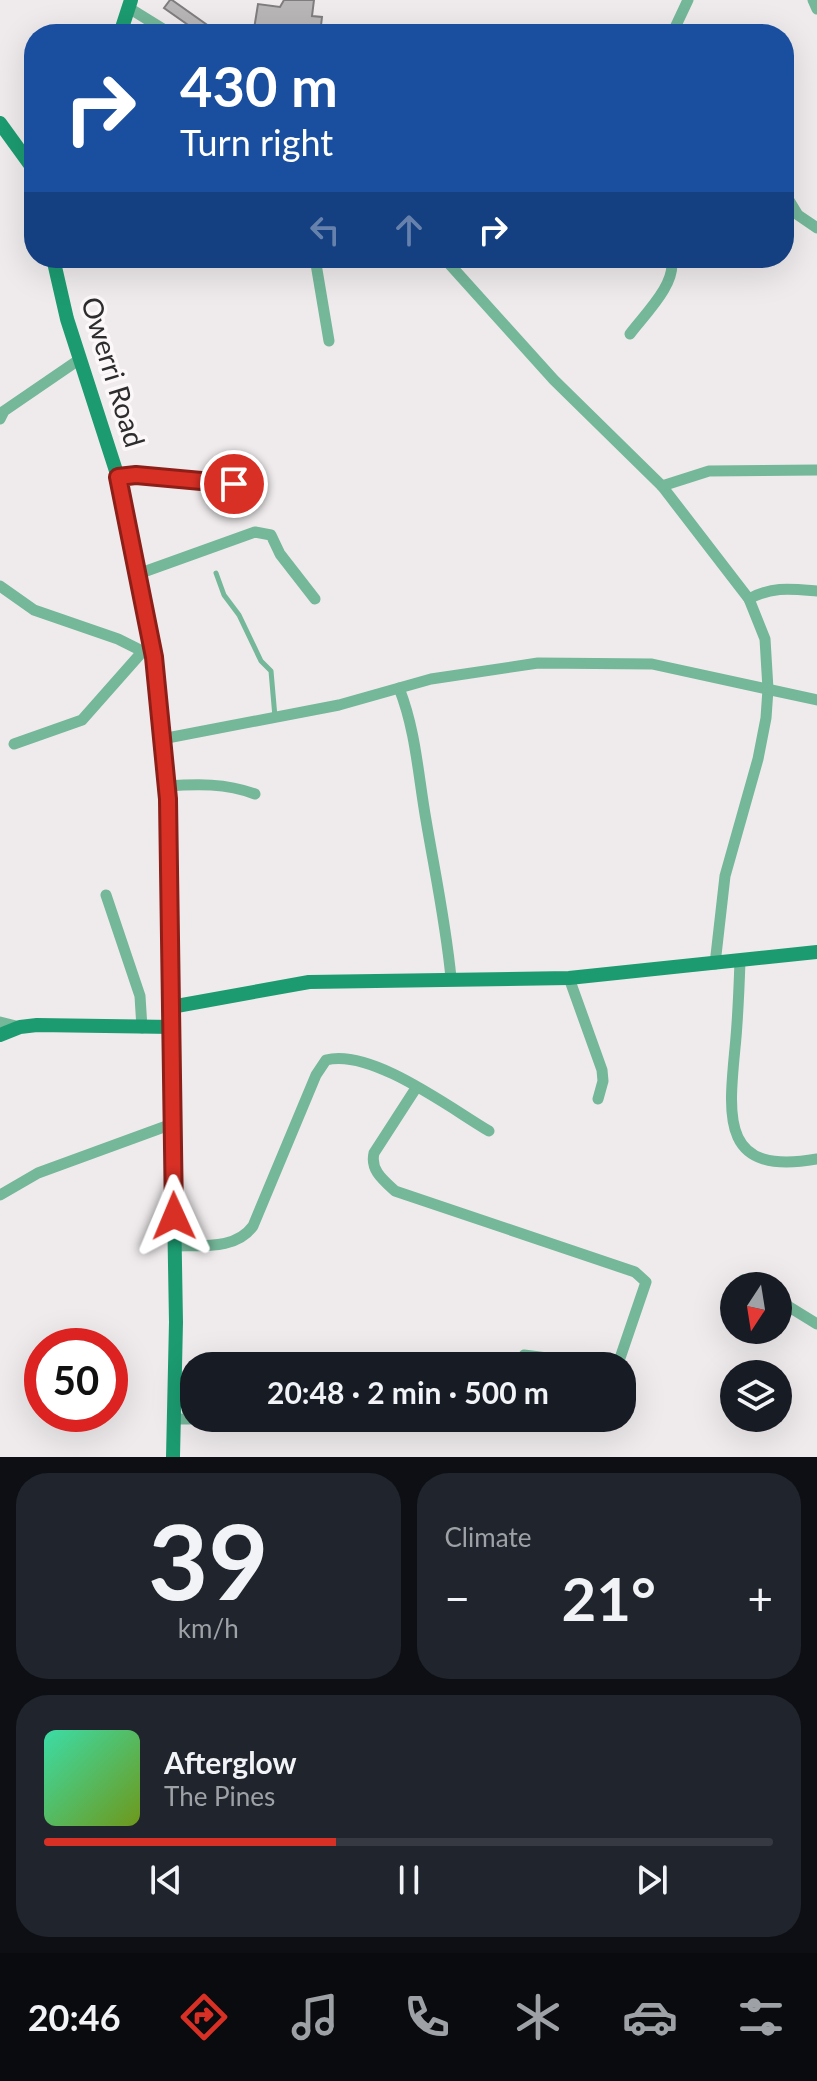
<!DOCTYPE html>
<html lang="en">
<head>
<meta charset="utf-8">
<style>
	:root { --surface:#171b24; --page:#20242c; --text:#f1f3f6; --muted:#9ea1a6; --line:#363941; --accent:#d93025 }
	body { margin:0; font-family:Lato,sans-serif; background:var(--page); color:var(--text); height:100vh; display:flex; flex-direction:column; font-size:30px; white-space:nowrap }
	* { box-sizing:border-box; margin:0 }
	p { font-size:26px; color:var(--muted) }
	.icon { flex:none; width:44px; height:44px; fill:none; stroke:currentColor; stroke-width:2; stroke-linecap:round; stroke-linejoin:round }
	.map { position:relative; height:1457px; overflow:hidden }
	.drawer { display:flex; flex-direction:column; gap:16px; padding:16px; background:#0d0f14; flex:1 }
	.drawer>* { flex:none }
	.top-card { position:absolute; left:24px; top:24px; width:770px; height:244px; border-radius:32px; box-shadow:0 8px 32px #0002; background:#1a4fa0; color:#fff; overflow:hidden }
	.needle { width:52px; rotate:192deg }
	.tools { position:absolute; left:720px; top:1272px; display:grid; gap:16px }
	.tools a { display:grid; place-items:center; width:72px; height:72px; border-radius:50%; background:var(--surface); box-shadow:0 8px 32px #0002; font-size:40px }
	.speed { position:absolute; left:24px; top:1328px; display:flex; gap:16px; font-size:40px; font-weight:700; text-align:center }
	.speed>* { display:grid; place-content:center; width:104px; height:104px; border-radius:50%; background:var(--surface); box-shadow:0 8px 32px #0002; line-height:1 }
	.speed .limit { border:12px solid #d22; background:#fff; color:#111 }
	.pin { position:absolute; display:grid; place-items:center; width:68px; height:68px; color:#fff; margin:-34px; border:4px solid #fff; border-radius:50%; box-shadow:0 2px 8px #0007 }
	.me { position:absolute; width:88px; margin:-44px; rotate:359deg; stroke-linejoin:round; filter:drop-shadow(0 0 6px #0008) }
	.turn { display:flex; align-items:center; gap:28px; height:168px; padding:0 24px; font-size:36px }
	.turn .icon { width:104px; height:104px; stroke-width:2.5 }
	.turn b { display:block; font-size:56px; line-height:68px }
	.lanes { display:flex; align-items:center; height:76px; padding:0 24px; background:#0003; justify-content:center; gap:40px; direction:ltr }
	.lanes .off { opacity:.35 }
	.big { font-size:60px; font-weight:700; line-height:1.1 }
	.drawer .card { flex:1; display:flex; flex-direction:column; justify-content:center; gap:12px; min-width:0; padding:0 28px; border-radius:32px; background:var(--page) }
	.drawer .dial { align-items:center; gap:0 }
	.dial b { font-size:104px; line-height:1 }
	.song { display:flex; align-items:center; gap:24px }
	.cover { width:96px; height:96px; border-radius:12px; background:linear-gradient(135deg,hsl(160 70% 55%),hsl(80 70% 35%)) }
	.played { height:8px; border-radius:4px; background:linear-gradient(90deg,var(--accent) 40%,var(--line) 40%) }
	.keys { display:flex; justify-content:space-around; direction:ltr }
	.heat { display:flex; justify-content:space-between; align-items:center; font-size:44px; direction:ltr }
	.drawer .tiles { flex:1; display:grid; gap:16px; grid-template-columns:1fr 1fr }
	.card:last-child { grid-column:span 2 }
	.trip { position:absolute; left:180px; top:1352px; width:456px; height:80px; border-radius:32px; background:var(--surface); box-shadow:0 8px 32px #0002; font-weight:700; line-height:80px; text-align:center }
	.dock { display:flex; height:128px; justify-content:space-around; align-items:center; background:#090b0e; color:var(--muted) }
	.dock .icon { width:56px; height:56px }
	.dock .on { color:var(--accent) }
	.dock b { font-size:36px; color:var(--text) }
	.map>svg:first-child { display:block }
</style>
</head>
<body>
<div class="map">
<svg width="817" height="1457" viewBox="0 0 817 1457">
	<rect width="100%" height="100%" fill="#efebec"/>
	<!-- building -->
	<g fill="#b9b6b7" stroke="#807d7e" stroke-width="2">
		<polygon points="170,0 172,0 220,34 201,34 164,8"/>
		<polygon points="284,0 314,0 312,16 322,17 320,34 277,34 254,29 258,4 280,7"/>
	</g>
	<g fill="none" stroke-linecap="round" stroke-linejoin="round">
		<!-- lane -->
		<polyline stroke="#74b799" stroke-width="5" points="216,573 224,595 239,615 261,661 271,671 275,717"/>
		<!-- street -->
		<g stroke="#74b799" stroke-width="11">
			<polyline points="813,0 817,9"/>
			<polyline points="129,8 171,34"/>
			<polyline points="672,34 688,0"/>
			<polyline points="784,192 798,215 817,228"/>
			<polyline points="315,258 329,341"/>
			<polyline points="444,258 554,380 662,486 749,599 765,639 768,689 766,718 758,759 725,876 715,964"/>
			<path d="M630,334C644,315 678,283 671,258"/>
			<polyline points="0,419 4,411 80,359"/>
			<polyline points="118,477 136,475 234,484"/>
			<polyline points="662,486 709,471 817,470"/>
			<polyline points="138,574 255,532 271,535 280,554 315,599"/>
			<polyline points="0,586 34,610 118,639 154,657"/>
			<path d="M749,599C772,586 792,589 817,591"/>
			<path d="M399,688C416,731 418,775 426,820C435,873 446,925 451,978"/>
			<polyline points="162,739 339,705 431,679 538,663 652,664 817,700"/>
			<polyline points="14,744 82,720 143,651"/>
			<path d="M166,786C198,784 225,783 255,794"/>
			<polyline points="106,895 140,996 142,1028"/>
			<path d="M740,961C739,990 738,1019 735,1048C728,1120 722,1176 817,1159"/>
			<polyline points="569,978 602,1070 603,1081 598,1099"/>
			<polyline points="0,1022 20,1027"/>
			<path d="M416,1088L374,1153C370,1170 383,1180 395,1191L635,1272L646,1282L618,1364L609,1366L524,1355"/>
			<polyline points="0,1195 38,1173 172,1124"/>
			<path d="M175,1246C202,1245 236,1250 253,1226L316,1075L326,1060C371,1048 450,1108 489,1131"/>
			<polyline points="743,1280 754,1286"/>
			<polyline points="778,1300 817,1324"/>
			<polyline points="174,1419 312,1419"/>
		</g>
		<!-- secondary -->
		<g stroke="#1c9b70" stroke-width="14">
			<polyline points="120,34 131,0"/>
			<polyline points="0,123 34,170"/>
			<polyline points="53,258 67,319 118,477 154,657 170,839 169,918 176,1322 173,1457"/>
			<polyline points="171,1007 309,982 569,978 817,952"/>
			<polyline points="0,1035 20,1027 37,1025 173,1027"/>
		</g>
	</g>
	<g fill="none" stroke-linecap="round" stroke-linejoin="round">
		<defs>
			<polyline id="route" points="174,1216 168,799 154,657 118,477 136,475 234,484"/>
		</defs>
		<!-- route casing -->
		<use href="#route" stroke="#8d1f18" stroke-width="20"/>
		<!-- route -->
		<use href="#route" stroke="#d93025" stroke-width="14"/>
	</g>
	<g text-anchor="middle" stroke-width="7" stroke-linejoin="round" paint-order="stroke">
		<!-- street labels -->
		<g font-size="28" fill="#2e2d2d" stroke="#fcf8f9">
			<text transform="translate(113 372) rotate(73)" y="10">Owerri Road</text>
		</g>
	</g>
</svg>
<div class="tools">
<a><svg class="needle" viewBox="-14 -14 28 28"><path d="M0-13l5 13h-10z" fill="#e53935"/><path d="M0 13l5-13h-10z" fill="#9ea1a6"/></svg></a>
<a><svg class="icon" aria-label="layers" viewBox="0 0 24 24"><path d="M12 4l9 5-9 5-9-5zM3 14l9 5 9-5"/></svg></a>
</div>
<div class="speed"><div class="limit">50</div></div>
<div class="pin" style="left:234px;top:484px;background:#d93025"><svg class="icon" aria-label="arrive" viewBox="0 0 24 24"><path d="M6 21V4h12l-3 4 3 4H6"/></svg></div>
<svg class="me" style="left:174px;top:1216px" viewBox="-20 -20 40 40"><path d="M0-17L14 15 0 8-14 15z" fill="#d93025" stroke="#fff" stroke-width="4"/></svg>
<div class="trip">20:48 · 2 min · 500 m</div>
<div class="top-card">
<div class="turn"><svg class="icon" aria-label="right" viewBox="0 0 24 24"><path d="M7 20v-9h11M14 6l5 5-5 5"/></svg><div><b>430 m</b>Turn right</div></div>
<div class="lanes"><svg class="icon off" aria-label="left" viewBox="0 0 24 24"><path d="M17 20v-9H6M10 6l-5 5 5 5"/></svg><svg class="icon off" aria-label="ahead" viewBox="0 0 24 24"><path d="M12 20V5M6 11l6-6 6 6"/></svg><svg class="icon" aria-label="right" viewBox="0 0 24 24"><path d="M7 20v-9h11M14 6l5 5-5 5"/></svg></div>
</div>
</div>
<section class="drawer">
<div class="tiles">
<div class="card dial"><b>39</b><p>km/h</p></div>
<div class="card"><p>Climate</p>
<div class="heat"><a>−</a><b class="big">21°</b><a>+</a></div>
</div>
<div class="card">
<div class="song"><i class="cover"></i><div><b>Afterglow</b><p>The Pines</p></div></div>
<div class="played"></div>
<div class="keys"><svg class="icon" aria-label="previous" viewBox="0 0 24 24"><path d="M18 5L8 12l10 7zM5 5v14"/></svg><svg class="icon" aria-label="pause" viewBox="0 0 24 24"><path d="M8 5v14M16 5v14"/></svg><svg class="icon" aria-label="next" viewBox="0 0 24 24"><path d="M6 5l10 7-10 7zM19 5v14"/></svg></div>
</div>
</div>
</section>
<nav class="dock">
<b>20:46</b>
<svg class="icon on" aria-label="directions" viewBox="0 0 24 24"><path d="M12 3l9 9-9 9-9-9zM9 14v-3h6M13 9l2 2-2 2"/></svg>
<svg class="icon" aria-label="music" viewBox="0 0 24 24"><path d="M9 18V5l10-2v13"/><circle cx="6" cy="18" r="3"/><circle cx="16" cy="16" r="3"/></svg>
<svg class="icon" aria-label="phone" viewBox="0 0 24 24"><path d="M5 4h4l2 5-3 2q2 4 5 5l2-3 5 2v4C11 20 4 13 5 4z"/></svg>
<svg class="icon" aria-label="climate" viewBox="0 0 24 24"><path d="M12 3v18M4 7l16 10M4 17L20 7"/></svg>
<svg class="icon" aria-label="car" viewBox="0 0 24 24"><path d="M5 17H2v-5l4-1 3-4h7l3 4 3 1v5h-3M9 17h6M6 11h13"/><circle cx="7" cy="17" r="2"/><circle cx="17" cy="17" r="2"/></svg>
<svg class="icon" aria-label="filters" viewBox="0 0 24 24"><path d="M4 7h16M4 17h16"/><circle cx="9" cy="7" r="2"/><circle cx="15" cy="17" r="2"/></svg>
</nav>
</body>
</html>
